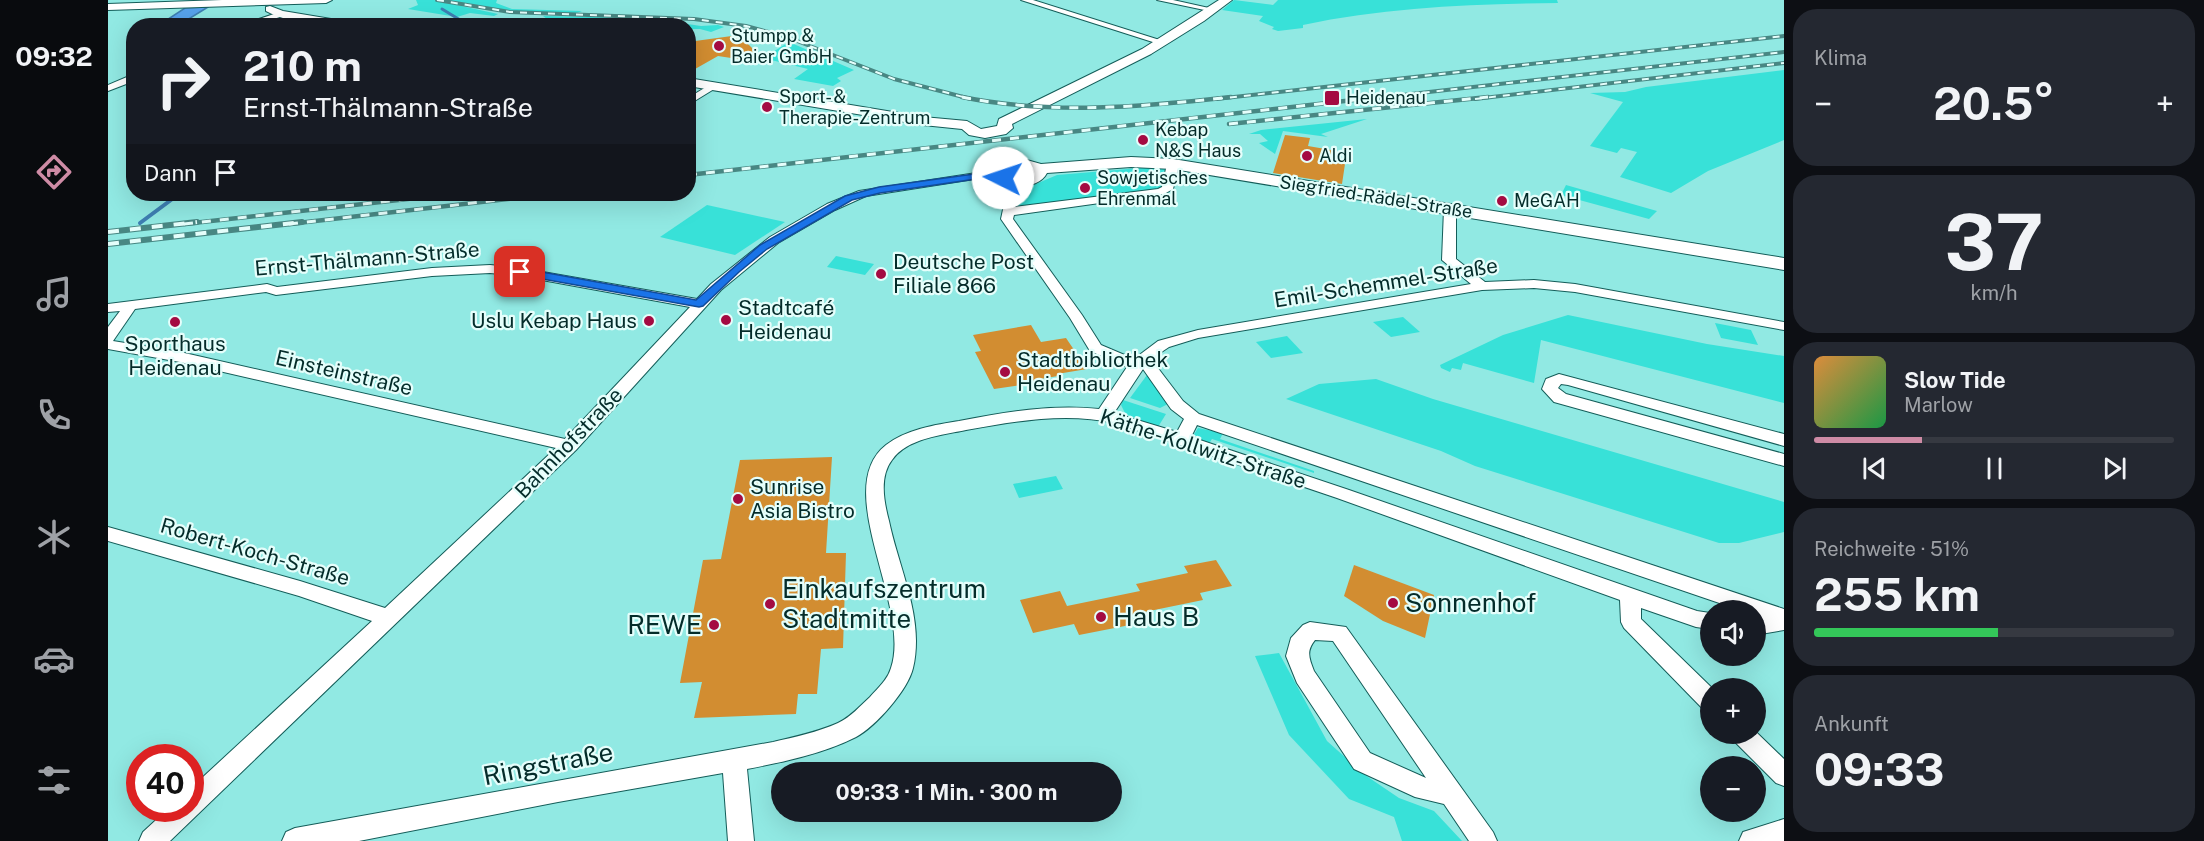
<!DOCTYPE html>
<html lang="de">
<head>
<meta charset="utf-8">
<style>
	:root { --surface:#171b24; --page:#242831; --text:#f1f3f6; --muted:#9ea1a6; --line:#363941; --accent:#ce8ba5 }
	body { margin:0; font-family:"Public Sans",sans-serif; background:var(--page); color:var(--text); height:100vh; display:flex; flex-direction:column; font-size:22px; white-space:nowrap }
	* { box-sizing:border-box; margin:0 }
	p { font-size:20px; color:var(--muted) }
	.icon { flex:none; width:33px; height:33px; fill:none; stroke:currentColor; stroke-width:2; stroke-linecap:round; stroke-linejoin:round }
	.map { position:relative; flex:1; overflow:hidden }
	.side { display:flex; flex-direction:column; gap:9px; padding:9px; background:#0d0f14; width:420px }
	.side>* { flex:none }
	.hud { position:absolute; left:18px; top:18px; width:570px; height:183px; border-radius:24px; box-shadow:0 6px 24px #0002; background:#171b24; color:var(--text); overflow:hidden }
	.tools { position:absolute; left:1592px; top:600px; display:grid; gap:12px }
	.tools a { display:grid; place-items:center; width:66px; height:66px; border-radius:50%; background:var(--surface); box-shadow:0 6px 24px #0002; font-size:30px }
	.speed { position:absolute; left:18px; top:744px; display:flex; gap:12px; font-size:30px; font-weight:700; text-align:center }
	.speed>* { display:grid; place-content:center; width:78px; height:78px; border-radius:50%; background:var(--surface); box-shadow:0 6px 24px #0002; line-height:1 }
	.speed .limit { border:9px solid #d22; background:#fff; color:#111 }
	.pin { position:absolute; display:grid; place-items:center; width:51px; height:51px; color:#fff; margin:-26px; border-radius:12px; box-shadow:0 3px 9px #0006 }
	.me { position:absolute; width:66px; margin:-33px; rotate:274deg; stroke-linejoin:round; filter:drop-shadow(0 0 4px #0008) }
	.turn { display:flex; align-items:center; gap:21px; height:126px; padding:0 18px; font-size:27px }
	.turn .icon { width:78px; height:78px; stroke-width:2.5 }
	.turn b { display:block; font-size:42px; line-height:51px }
	.then { display:flex; align-items:center; height:57px; padding:0 18px; background:#0003; gap:12px; font-size:22px }
	.big { font-size:45px; font-weight:700; line-height:1.1 }
	.side .widget { flex:1; display:flex; flex-direction:column; justify-content:center; gap:9px; min-width:0; padding:0 21px; border-radius:24px; background:var(--page) }
	.side .dial { align-items:center; gap:0 }
	.dial b { font-size:78px; line-height:1 }
	.song { display:flex; align-items:center; gap:18px }
	.cover { width:72px; height:72px; border-radius:9px; background:linear-gradient(135deg,hsl(30 70% 55%),hsl(140 70% 35%)) }
	.played { height:6px; border-radius:3px; background:linear-gradient(90deg,var(--accent) 30%,var(--line) 30%) }
	.keys { display:flex; justify-content:space-around; direction:ltr }
	.heat { display:flex; justify-content:space-between; align-items:center; font-size:33px; direction:ltr }
	.charge { height:9px; border-radius:4px; background:linear-gradient(90deg,#34c759 51%,var(--line) 0) }
	.trip { position:absolute; left:663px; top:762px; width:351px; height:60px; border-radius:30px; background:var(--surface); box-shadow:0 6px 24px #0002; font-weight:700; line-height:60px; text-align:center }
	main { display:flex; flex:1; min-height:0 }
	.dock { display:flex; flex-direction:column; width:108px; justify-content:space-around; align-items:center; background:#090b0e; color:var(--muted) }
	.dock .icon { width:42px; height:42px }
	.dock .selected { color:var(--accent) }
	.dock b { font-size:27px; color:var(--text) }
	.map>svg:first-child { display:block }
</style>
</head>
<body>
<main>
<nav class="dock">
<b>09:32</b>
<svg class="icon selected" aria-label="directions" viewBox="0 0 24 24"><path d="M12 3l9 9-9 9-9-9zM9 14v-3h6M13 9l2 2-2 2"/></svg>
<svg class="icon" aria-label="music" viewBox="0 0 24 24"><path d="M9 18V5l10-2v13"/><circle cx="6" cy="18" r="3"/><circle cx="16" cy="16" r="3"/></svg>
<svg class="icon" aria-label="phone" viewBox="0 0 24 24"><path d="M5 4h4l2 5-3 2q2 4 5 5l2-3 5 2v4C11 20 4 13 5 4z"/></svg>
<svg class="icon" aria-label="climate" viewBox="0 0 24 24"><path d="M12 3v18M4 7l16 10M4 17L20 7"/></svg>
<svg class="icon" aria-label="car" viewBox="0 0 24 24"><path d="M5 17H2v-5l4-1 3-4h7l3 4 3 1v5h-3M9 17h6M6 11h13"/><circle cx="7" cy="17" r="2"/><circle cx="17" cy="17" r="2"/></svg>
<svg class="icon" aria-label="filters" viewBox="0 0 24 24"><path d="M4 7h16M4 17h16"/><circle cx="9" cy="7" r="2"/><circle cx="15" cy="17" r="2"/></svg>
</nav>
<div class="map">
<svg width="1676" height="841" viewBox="0 0 1676 841">
	<rect width="100%" height="100%" fill="#91e9e3"/>
	<!-- green -->
	<g fill="#38e1d8">
		<polygon points="308,0 326,0 390,14 386,16 362,13 349,17 300,9 310,5"/>
		<path d="M339,0H389L388,3L404,9L474,11C455,20 361,7 339,0Z"/>
		<path d="M1126,0L1165,5L1170,0H1449L1450,3C1365,4 1279,7 1195,25V28L1170,31L1164,29L1166,27L1151,21L1155,16L1114,10Z"/>
		<polygon points="435,16 539,18 593,26 610,25 616,27 603,32 592,29 581,29 580,26 491,25 485,21 439,19"/>
		<polygon points="681,42 746,70 729,78 733,81 725,86 686,79 700,69 655,58"/>
		<polygon points="1676,70 1676,140 1600,171 1563,193 1512,177 1529,152 1513,148 1509,153 1482,146 1515,102 1482,93 1517,92 1538,87"/>
		<polygon points="1259,119 1213,134 1220,137 1175,131 1167,154 1151,143 1160,141 1152,134 1141,134 1153,130"/>
		<polygon points="1032,168 1055,168 1060,171 1055,187 1048,191 916,208 910,206 916,189 949,175"/>
		<polygon points="880,181 890,183 894,190 889,206 884,206 870,183"/>
		<polygon points="1458,185 1549,211 1541,219 1453,195"/>
		<polygon points="599,205 677,222 627,255 552,237"/>
		<polygon points="728,256 766,264 757,275 719,267"/>
		<polygon points="1460,315 1599,344 1676,356 1676,403 1433,340 1426,383 1355,363 1353,370 1344,368 1342,372 1333,368 1332,365 1395,335"/>
		<polygon points="1295,317 1312,332 1283,337 1265,322"/>
		<polygon points="1607,323 1643,330 1650,345 1613,338"/>
		<polygon points="1179,336 1195,353 1163,358 1148,342"/>
		<polygon points="1039,375 1060,404 1052,408 1022,398"/>
		<polygon points="1268,379 1325,399 1676,502 1676,532 1631,543 1611,543 1367,466 1333,451 1178,399 1211,384"/>
		<polygon points="1015,400 1058,414 1050,427 1025,418 1017,413 1013,405"/>
		<polygon points="1090,428 1115,433 1112,439 1206,471 1206,473 1104,439 1100,445 1085,436"/>
		<polygon points="948,476 955,489 911,498 905,484"/>
		<polygon points="1171,653 1219,741 1257,775 1291,798 1326,811 1354,841 1294,841 1286,817 1241,799 1181,735 1147,656"/>
	</g>
	<!-- water -->
	<polygon fill="#57a3ed" stroke="#3e7fb2" stroke-width="1.5" points="100,7 71,25 51,25 77,8"/>
	<g fill="none" stroke-linecap="round" stroke-linejoin="round">
		<!-- stream-far1 -->
		<polyline stroke="#3e7fb2" stroke-width="3" points="334,9 362,26"/>
		<!-- stream -->
		<polyline stroke="#3e7fb2" stroke-width="4" points="32,223 71,194"/>
	</g>
	<!-- building -->
	<g fill="#d28d31">
		<polygon points="631,35 652,56 643,61 610,56 580,73 580,42"/>
		<polygon points="1177,135 1202,138 1200,146 1229,151 1227,162 1237,164 1234,184 1165,173"/>
		<polygon points="923,325 933,342 958,338 979,369 949,374 950,376 932,379 934,382 886,389 867,352 873,351 865,335"/>
		<polygon points="724,457 718,553 738,553 735,648 713,649 709,694 690,694 688,714 586,718 594,682 572,683 595,560 613,559 632,460"/>
		<polygon points="1108,560 1124,586 1092,593 1095,600 1022,615 1027,624 971,635 966,624 925,633 912,600 952,591 959,606 1032,591 1028,584 1080,573 1076,566"/>
		<polygon points="1246,565 1326,595 1317,638 1275,621 1236,596"/>
	</g>
	<g fill="none" stroke-linecap="round" stroke-linejoin="round">
		<defs>
			<g id="street">
				<polygon points="913,0 925,0 1058,42 1051,44"/>
				<polygon points="1049,0 1065,0 1110,10 1106,12"/>
				<polygon points="172,12 175,12 175,16 144,26 130,26"/>
				<polygon points="26,74 26,81 0,91 0,85"/>
				<polygon points="603,84 611,86 580,105 580,98"/>
				<path d="M1065,161L1071,164L1065,189L1056,194L906,215L905,219L974,315L993,345L1026,359L1050,341L1090,330L1363,284L1334,260L1336,209L1342,205L1348,209V259L1377,282L1426,280L1467,284L1676,322V330L1467,292L1426,288L1374,290L1090,338L1061,347L1043,359L1075,401L1091,414L1676,609V630L1647,635V619L1653,618L1647,615V610H1632L1089,425L1083,437L1241,490L1589,611L1602,613V629L1588,627L1533,608V619L1604,688H1602V711L1594,708L1516,628L1513,622L1512,600L1229,498L1007,423C957,412 908,421 858,430C835,435 799,438 784,460C771,477 776,502 781,521C789,560 808,601 808,641C808,650 807,660 805,668C800,690 767,727 748,737C714,754 675,762 639,769L646,841H620L615,773L450,802L251,841H174L178,832L187,828L665,742C687,737 710,732 730,723C743,717 752,706 762,697C770,688 780,679 783,668C804,606 722,489 778,445C799,429 827,425 851,421C898,412 943,404 991,409L1019,367L982,351L962,318L893,219L901,181L907,178L913,181L907,207L1050,189L1054,187L1059,164ZM1035,369L1063,409L1076,419L1069,432L1006,413Z"/>
				<path d="M888,170L892,171V175L758,196L727,210L670,243L613,290L468,450L62,841H31L35,832L61,808H82V789L264,621L191,596L0,541V527L192,581L277,608L448,448L72,362L0,349V327L12,311L0,312V304L159,284L169,287L324,268L382,265L412,268L589,299L603,284L662,237L719,204L751,191ZM382,273L412,276L582,307L457,439L72,352L5,341L27,309L158,292L168,295L324,276Z"/>
				<polygon points="1451,374 1676,434 1676,446 1460,385 1453,384 1450,388 1458,394 1676,454 1676,466 1446,402 1434,389 1438,379"/>
				<path d="M1202,622L1238,627L1385,832L1389,841H1361L1336,804L1307,797L1246,769L1189,683L1178,656L1183,638L1195,625ZM1207,640L1225,641L1318,778L1262,753L1206,671C1201,658 1198,651 1207,640Z"/>
				<polygon points="1647,731 1676,759 1676,786 1668,783 1626,741 1622,734 1647,734"/>
				<polygon points="1676,819 1676,841 1631,841 1635,832"/>
			</g>
			<g id="secondary">
				<polygon points="114,0 224,0 218,3 0,10 0,4"/>
				<polygon points="1111,0 1124,0 1096,21 1043,54 904,124 905,128 898,134 877,138 861,135 854,129 815,125 580,86 580,78 815,117 859,121 873,129 889,126 891,119 1034,49"/>
				<path d="M162,6L175,11L241,22L247,26C218,26 184,25 158,11V7Z"/>
				<path d="M908,157L933,164L1023,157L1065,159L1676,258V270L1065,169L1023,167L939,173C929,192 892,189 880,173L884,163ZM908,167L919,169L922,172L909,176L897,171V169Z"/>
			</g>
		</defs>
		<!-- street casing -->
		<use href="#street" stroke="#145d59" stroke-width="2"/>
		<!-- secondary casing -->
		<use href="#secondary" stroke="#145d59" stroke-width="2"/>
		<!-- street -->
		<use href="#street" fill="#fff" fill-rule="evenodd"/>
		<!-- secondary -->
		<use href="#secondary" fill="#fff" fill-rule="evenodd"/>
		<defs>
			<g id="rail-far2">
				<polyline points="329,0 402,12 586,19 638,26 679,37 786,79 863,99"/>
				<polyline points="1108,99 1676,36"/>
				<polyline points="1259,99 1676,52"/>
				<polyline points="1367,99 1676,63"/>
			</g>
			<g id="rail-far1">
				<path d="M854,97C942,115 1035,107 1123,97"/>
				<polyline points="1121,124 1380,97"/>
				<polyline points="580,175 1272,97"/>
				<polyline points="76,224 344,194"/>
				<polyline points="181,224 444,194"/>
			</g>
			<g id="rail">
				<polyline points="0,232 89,222"/>
				<polyline points="0,244 194,222"/>
			</g>
		</defs>
		<!-- rail-far2 casing -->
		<use href="#rail-far2" stroke="#488783" stroke-width="4"/>
		<!-- rail-far1 casing -->
		<use href="#rail-far1" stroke="#488783" stroke-width="4.5"/>
		<!-- rail casing -->
		<use href="#rail" stroke="#488783" stroke-width="6"/>
		<!-- rail-far2 -->
		<use href="#rail-far2" stroke="#e5fefb" stroke-width="2" stroke-dasharray="7" stroke-linecap="butt"/>
		<!-- rail-far1 -->
		<use href="#rail-far1" stroke="#e5fefb" stroke-width="3" stroke-dasharray="9" stroke-linecap="butt"/>
		<!-- rail -->
		<use href="#rail" stroke="#e5fefb" stroke-width="4" stroke-dasharray="11" stroke-linecap="butt"/>
	</g>
	<!-- route -->
	<polygon fill="#1a73e8" stroke="#114b97" stroke-width="1.5" points="888,171 898,176 898,180 892,180 886,176 875,178 772,193 744,200 659,249 631,272 595,306 591,307 412,275 407,272 412,268 588,300 652,245 737,196 771,187"/>
	<!-- markers -->
	<g fill="#a40b42" stroke="#e5fefb" stroke-width="2">
		<circle cx="611" cy="46" r="6"/>
		<rect x="1216" y="90" width="16" height="16" rx="3"/>
		<circle cx="659" cy="107" r="6"/>
		<circle cx="1035" cy="140" r="6"/>
		<circle cx="1199" cy="156" r="6"/>
		<circle cx="977" cy="188" r="6"/>
		<circle cx="1394" cy="201" r="6"/>
		<circle cx="773" cy="274" r="6"/>
		<circle cx="618" cy="320" r="6"/>
		<circle cx="541" cy="321" r="6"/>
		<circle cx="67" cy="322" r="6"/>
		<circle cx="897" cy="372" r="6"/>
		<circle cx="630" cy="499" r="6"/>
		<circle cx="1285" cy="603" r="6"/>
		<circle cx="662" cy="604" r="6"/>
		<circle cx="993" cy="617" r="6"/>
		<circle cx="606" cy="625" r="6"/>
	</g>
	<g text-anchor="middle" stroke-width="4.5" stroke-linejoin="round" paint-order="stroke">
		<!-- far-poi labels -->
		<g font-size="18" fill="#042c2a" stroke="#e5fefb" text-anchor="start">
			<text x="623" y="42">Stumpp &amp;<tspan x="623" dy="21">Baier GmbH</tspan></text>
			<text x="671" y="103">Sport- &amp;<tspan x="671" dy="21">Therapie-Zentrum</tspan></text>
			<text x="1238" y="104">Heidenau</text>
			<text x="1047" y="136">Kebap<tspan x="1047" dy="21">N&amp;S Haus</tspan></text>
			<text x="1211" y="162">Aldi</text>
			<text x="989" y="184">Sowjetisches<tspan x="989" dy="21">Ehrenmal</tspan></text>
			<text x="1406" y="207">MeGAH</text>
		</g>
		<!-- far-street labels -->
		<g font-size="18" fill="#042c2a" stroke="#e5fefb">
			<text transform="translate(1268 197) rotate(9)" y="6">Siegfried-Rädel-Straße</text>
		</g>
		<!-- street labels -->
		<g font-size="21" fill="#042c2a" stroke="#e5fefb">
			<text transform="translate(259 259) rotate(-5)" y="7">Ernst-Thälmann-Straße</text>
			<text transform="translate(1278 283) rotate(-9)" y="7">Emil-Schemmel-Straße</text>
			<text transform="translate(236 373) rotate(13)" y="7">Einsteinstraße</text>
			<text transform="translate(461 443) rotate(-46)" y="7">Bahnhofstraße</text>
			<text transform="translate(1095 449) rotate(18)" y="7">Käthe-Kollwitz-Straße</text>
			<text transform="translate(147 552) rotate(16)" y="7">Robert-Koch-Straße</text>
		</g>
		<!-- poi labels -->
		<g font-size="21" fill="#042c2a" stroke="#e5fefb" text-anchor="start">
			<text x="785" y="269">Deutsche Post<tspan x="785" dy="24">Filiale 866</tspan></text>
			<text x="630" y="315">Stadtcafé<tspan x="630" dy="24">Heidenau</tspan></text>
			<text x="529" y="328" text-anchor="end">Uslu Kebap Haus</text>
			<text x="67" y="351" text-anchor="middle">Sporthaus<tspan x="67" dy="24">Heidenau</tspan></text>
			<text x="909" y="367">Stadtbibliothek<tspan x="909" dy="24">Heidenau</tspan></text>
			<text x="642" y="494">Sunrise<tspan x="642" dy="24">Asia Bistro</tspan></text>
		</g>
		<!-- near-poi labels -->
		<g font-size="26" fill="#042c2a" stroke="#e5fefb" text-anchor="start">
			<text x="674" y="598">Einkaufszentrum<tspan x="674" dy="30">Stadtmitte</tspan></text>
			<text x="1297" y="612">Sonnenhof</text>
			<text x="1005" y="626">Haus B</text>
			<text x="594" y="634" text-anchor="end">REWE</text>
		</g>
		<!-- near-street labels -->
		<g font-size="26" fill="#042c2a" stroke="#e5fefb">
			<text transform="translate(440 764) rotate(-11)" y="9">Ringstraße</text>
		</g>
	</g>
</svg>
<div class="tools">
<a><svg class="icon" aria-label="sound" viewBox="0 0 24 24"><path d="M4 9h4l5-4v14l-5-4H4zM17 9q2 3 0 6"/></svg></a>
<a>+</a>
<a>−</a>
</div>
<div class="speed"><div class="limit">40</div></div>
<div class="pin" style="left:412px;top:272px;background:#d93025"><svg class="icon" aria-label="arrive" viewBox="0 0 24 24"><path d="M6 21V4h12l-3 4 3 4H6"/></svg></div>
<svg class="me" style="left:895px;top:178px" viewBox="-20 -20 40 40"><circle r="19" fill="#fff"/><path d="M0-13L10 11 0 6-10 11z" fill="#1a73e8"/></svg>
<div class="trip">09:33 · 1 Min. · 300 m</div>
<div class="hud">
<div class="turn"><svg class="icon" aria-label="right" viewBox="0 0 24 24"><path d="M7 20v-9h11M14 6l5 5-5 5"/></svg><div><b>210 m</b>Ernst-Thälmann-Straße</div></div>
<div class="then">Dann<svg class="icon" aria-label="arrive" viewBox="0 0 24 24"><path d="M6 21V4h12l-3 4 3 4H6"/></svg></div>
</div>
</div>
<section class="side">
<div class="widget"><p>Klima</p>
<div class="heat"><a>−</a><b class="big">20.5°</b><a>+</a></div>
</div>
<div class="widget dial"><b>37</b><p>km/h</p></div>
<div class="widget">
<div class="song"><i class="cover"></i><div><b>Slow Tide</b><p>Marlow</p></div></div>
<div class="played"></div>
<div class="keys"><svg class="icon" aria-label="previous" viewBox="0 0 24 24"><path d="M18 5L8 12l10 7zM5 5v14"/></svg><svg class="icon" aria-label="pause" viewBox="0 0 24 24"><path d="M8 5v14M16 5v14"/></svg><svg class="icon" aria-label="next" viewBox="0 0 24 24"><path d="M6 5l10 7-10 7zM19 5v14"/></svg></div>
</div>
<div class="widget"><p>Reichweite · 51%</p><b class="big">255 km</b><div class="charge"></div></div>
<div class="widget"><p>Ankunft</p><b class="big">09:33</b></div>
</section>
</main>
</body>
</html>
